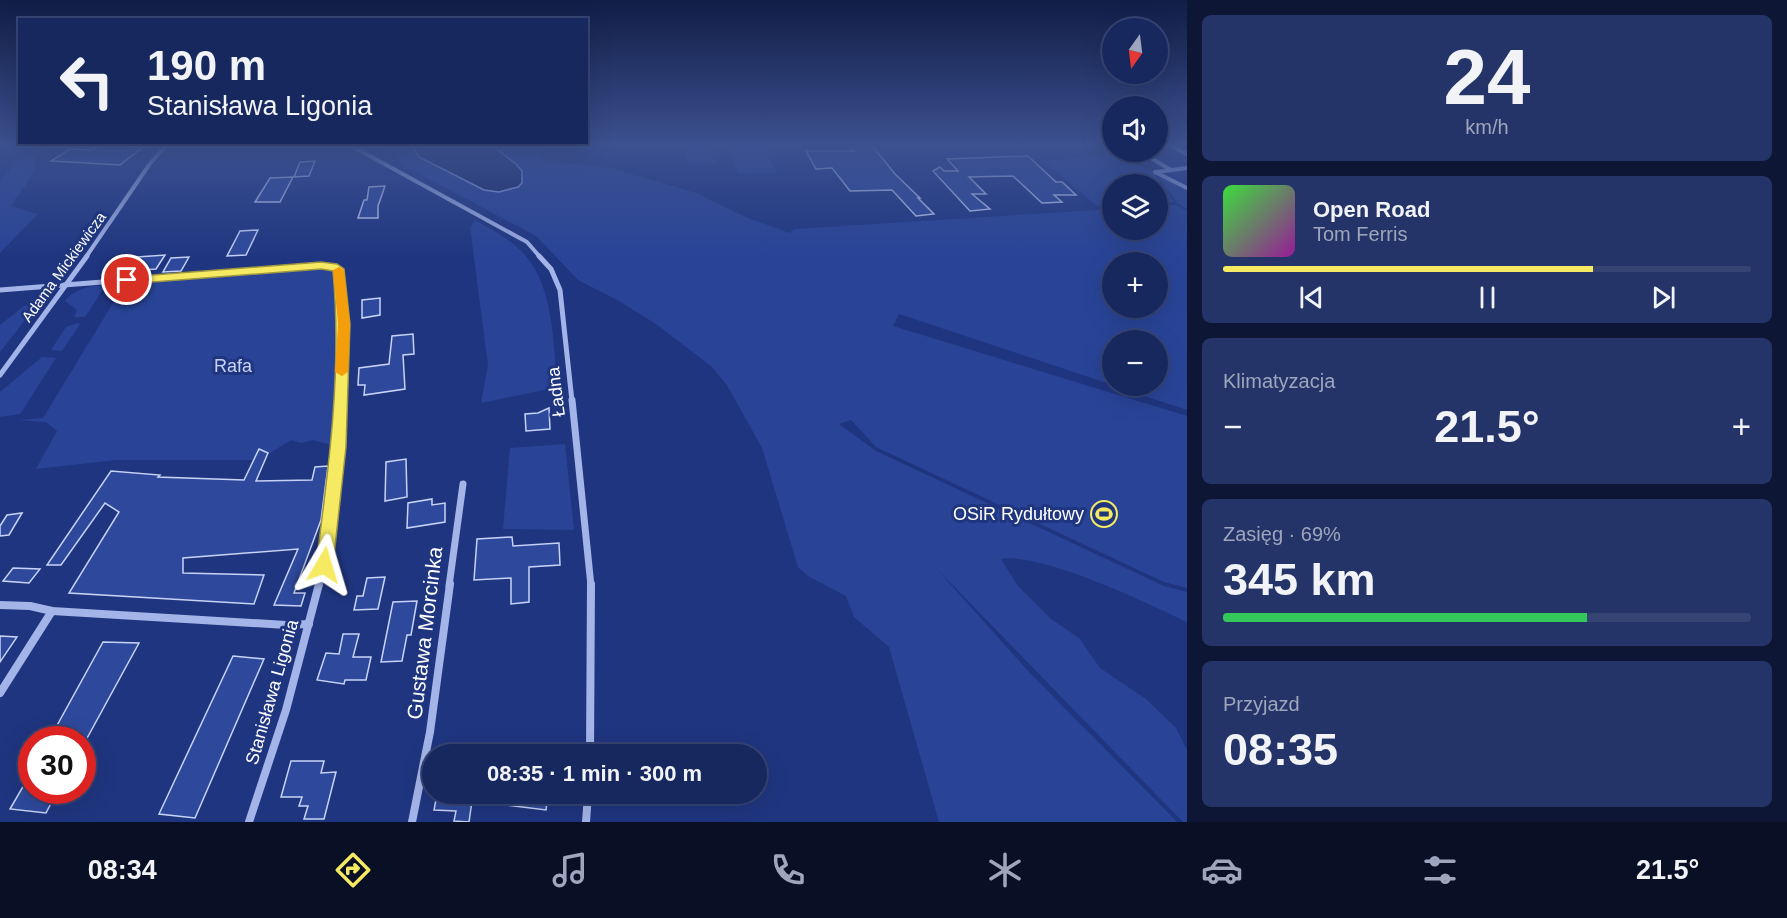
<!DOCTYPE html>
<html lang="pl">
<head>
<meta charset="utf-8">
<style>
	:root { --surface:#17285f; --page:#243468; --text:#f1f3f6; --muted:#9ea6bd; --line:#364474; --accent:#f6ea63 }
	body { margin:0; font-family:Arial,sans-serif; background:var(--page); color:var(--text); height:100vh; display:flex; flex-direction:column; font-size:22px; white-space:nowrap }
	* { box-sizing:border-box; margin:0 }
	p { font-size:20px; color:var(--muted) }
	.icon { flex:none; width:33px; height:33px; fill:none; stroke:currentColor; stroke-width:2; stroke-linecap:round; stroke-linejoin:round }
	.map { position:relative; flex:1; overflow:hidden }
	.details { display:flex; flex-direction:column; gap:15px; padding:15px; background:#0d1634; width:600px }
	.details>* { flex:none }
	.hud { position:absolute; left:18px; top:18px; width:570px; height:126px; border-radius:0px; box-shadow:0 6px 24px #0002,0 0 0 2px var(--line); background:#17285f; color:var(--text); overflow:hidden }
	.needle { width:39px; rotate:194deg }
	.controls { position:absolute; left:1102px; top:18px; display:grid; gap:12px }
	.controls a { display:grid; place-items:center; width:66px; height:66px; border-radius:50%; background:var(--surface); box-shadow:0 6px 24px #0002,0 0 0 2px var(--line); font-size:30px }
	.speed { position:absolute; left:18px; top:726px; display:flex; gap:12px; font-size:30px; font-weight:700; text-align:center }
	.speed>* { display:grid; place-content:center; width:78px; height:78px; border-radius:50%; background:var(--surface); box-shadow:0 6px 24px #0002,0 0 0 2px var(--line); line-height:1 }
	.speed .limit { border:9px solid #d22; background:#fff; color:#111 }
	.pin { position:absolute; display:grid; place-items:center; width:51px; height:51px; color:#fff; margin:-26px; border:3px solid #fff; border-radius:50%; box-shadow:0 2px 6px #0007 }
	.me { position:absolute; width:66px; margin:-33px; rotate:7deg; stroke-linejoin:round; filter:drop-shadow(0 0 4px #0008) }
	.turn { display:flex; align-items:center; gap:21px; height:126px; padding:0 30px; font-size:27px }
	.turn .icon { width:78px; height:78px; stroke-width:2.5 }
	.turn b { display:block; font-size:42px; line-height:51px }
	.big { font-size:45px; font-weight:800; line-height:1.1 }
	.details .card { flex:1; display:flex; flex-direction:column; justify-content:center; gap:9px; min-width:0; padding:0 21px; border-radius:9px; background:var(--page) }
	.details .dial { align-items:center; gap:0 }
	.dial b { font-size:78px; line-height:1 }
	.song { display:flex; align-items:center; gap:18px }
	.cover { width:72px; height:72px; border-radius:9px; background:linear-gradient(135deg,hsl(120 70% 55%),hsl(300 70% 35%)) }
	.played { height:6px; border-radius:3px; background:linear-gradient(90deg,var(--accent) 70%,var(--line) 70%) }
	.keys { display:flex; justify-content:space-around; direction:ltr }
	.heat { display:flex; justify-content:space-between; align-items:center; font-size:33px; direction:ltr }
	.charge { height:9px; border-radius:4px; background:linear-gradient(90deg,#34c759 69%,var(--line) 0) }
	.trip { position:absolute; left:422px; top:744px; width:345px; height:60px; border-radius:30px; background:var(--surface); box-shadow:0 6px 24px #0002,0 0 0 2px var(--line); font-weight:800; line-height:60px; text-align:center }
	.tabs { display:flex; height:96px; justify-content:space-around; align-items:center; background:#091026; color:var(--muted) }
	.tabs .icon { width:42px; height:42px }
	.tabs .current { color:var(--accent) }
	.tabs b { font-size:27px; color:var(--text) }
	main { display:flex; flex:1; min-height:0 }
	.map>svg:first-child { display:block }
</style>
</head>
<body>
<main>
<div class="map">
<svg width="1187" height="822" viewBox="0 0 1187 822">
	<rect width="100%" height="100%" fill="#1f357f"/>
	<!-- green -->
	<g fill="#294497" fill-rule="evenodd">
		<path d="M46,144H50L36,160C35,176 19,193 11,206L38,214L0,253V179L30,151Z"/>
		<path d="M377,144H537V150L542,160L610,168L659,182L696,193L748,218L790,233L794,229L1113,209V230H1158V206L1176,205L1187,211V410L1114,386H1158V340H1113V385L899,314L893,326L1187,416V588L1164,582L876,447L851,420L839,424L876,451L1164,586L1187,592V622C1148,603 1041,552 1001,559L1018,586L1051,619L1079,638L1100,668L1146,699L1176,728L1187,750V822H1183L935,567L1028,671L1177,822H939L889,647L854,617L846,596L808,576L798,567L762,448L727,385L711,366L656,324L619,301L578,280L536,236L399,163L398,155ZM1113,262H1158V308H1113Z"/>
		<polygon points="682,144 709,144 716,163 688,164"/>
		<polygon points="726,144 763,144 777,173 738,174"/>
		<polygon points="1118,154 1153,172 1174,202 1158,203 1158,184 1113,184 1113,204 1097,206 1043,161"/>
		<polygon points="1157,174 1187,189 1187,209 1177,203"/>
		<path d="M475,220C489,229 507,237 518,248C555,281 552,341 558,387L481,403L488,365L470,227Z"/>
		<polygon points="320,265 338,269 344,324 339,447 313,440 301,443 291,440 259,460 116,460 36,469 57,431 46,422 18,420 43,418 127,280"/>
		<path d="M106,285L85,317H74L77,310L65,301C75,288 91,286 106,285Z"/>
		<polygon points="33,305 33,310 0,352 0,325 24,306"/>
		<polygon points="77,323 80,324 62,351 51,350 66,327"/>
		<polygon points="42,357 56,358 20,414 0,417 0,392"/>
		<polygon points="565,444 574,530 503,529 510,448"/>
	</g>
	<!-- water -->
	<polygon fill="#15255e" stroke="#97ace9" stroke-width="1.5" points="411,144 490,144 516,164 522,171 522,183 518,187 499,192 484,190 419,157"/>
	<!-- building -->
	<g fill="#2e499c" stroke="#c7d3f6" stroke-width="1.5">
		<polygon points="101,144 132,144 128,146 143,147 120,165 51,161 70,149 92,150"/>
		<polygon points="849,144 871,144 895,174 920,198 918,198 934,214 916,216 892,190 850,191 832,168 816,169 806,151 854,151"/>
		<polygon points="1028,156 1056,182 1062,182 1076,195 1054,195 1062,202 1042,203 1013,176 969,177 986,194 972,194 990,209 970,211 933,171 940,167 944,171 958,171 947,159"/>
		<polygon points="315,161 309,176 294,177 300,162"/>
		<polygon points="293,177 280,202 255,202 270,178"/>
		<polygon points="385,186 378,206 378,218 358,218 364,200 367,200 369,187"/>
		<polygon points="258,230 246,255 227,256 240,231"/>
		<polygon points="165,255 156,269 128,271 137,257"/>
		<polygon points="189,257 181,271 163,272 171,258"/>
		<polygon points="380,298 380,315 362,318 362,300"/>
		<polygon points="413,334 414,354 403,355 405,389 364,395 365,385 358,385 359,368 389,364 392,336"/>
		<polygon points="549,408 550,429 526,431 525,414 538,413"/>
		<polygon points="259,449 268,453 256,481 312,480 315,467 328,466 321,520 294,593 305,593 301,606 274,605 298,549 183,558 183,573 264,575 254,604 69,593 119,512 105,503 61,565 47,565 111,471 160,475 158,477 244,480"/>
		<polygon points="406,459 407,497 385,501 386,462"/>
		<polygon points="432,499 432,505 445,503 445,522 407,528 408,503"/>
		<polygon points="22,513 9,535 0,536 0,526 7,515"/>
		<polygon points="512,537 513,546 559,543 560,565 529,567 529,602 511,604 511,578 474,580 477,539"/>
		<polygon points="13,568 40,569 29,583 3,581"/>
		<polygon points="385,577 378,609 354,610 357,596 363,596 367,578"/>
		<polygon points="417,601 411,635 407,635 402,661 381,662 393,602"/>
		<polygon points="343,634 359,634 353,657 371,657 366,680 345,680 344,684 317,680 326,653 339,654"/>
		<polygon points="0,636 17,637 0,662"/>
		<polygon points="103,642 139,643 86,740 49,740"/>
		<polygon points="233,656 264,659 195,818 159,814"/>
		<polygon points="291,761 324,761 321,773 336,772 324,819 304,819 308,806 299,806 302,797 281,797"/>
		<polygon points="32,771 32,790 58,790 46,813 10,809"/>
		<polygon points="437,794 473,794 469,822 454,821 456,811 434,810"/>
		<polygon points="507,794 548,794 546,810 505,805"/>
	</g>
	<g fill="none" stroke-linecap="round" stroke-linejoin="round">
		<!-- street-far3 -->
		<g stroke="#a3b4e8" stroke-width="4">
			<polyline points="348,144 527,242 540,257"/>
			<polyline points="1170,145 1187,154"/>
			<polyline points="1158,147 1177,144"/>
			<polyline points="1146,152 1144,154 1171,170"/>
			<polyline points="1155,172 1187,188"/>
			<polyline points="1156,172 1187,168"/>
			<polyline points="86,257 149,165 167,144"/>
		</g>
		<!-- street-far2 -->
		<g stroke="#a3b4e8" stroke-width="5">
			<polyline points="539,256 551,269 560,290 572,401"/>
			<polyline points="0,290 321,265 338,269 344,324 341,401"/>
			<polyline points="0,375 87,256"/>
		</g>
		<!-- street-far1 -->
		<g stroke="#a3b4e8" stroke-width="7">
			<polyline points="572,400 591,586"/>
			<path d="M319,586C334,526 338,461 341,400"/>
			<polyline points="449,586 463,484"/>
		</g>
		<!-- street -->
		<g stroke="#a3b4e8" stroke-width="8">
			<polyline points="0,605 30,606 52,611 286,625 309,624"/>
			<polyline points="0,693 52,611"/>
			<polyline points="590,754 591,584"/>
			<polyline points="249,822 286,710 319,584"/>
			<polyline points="412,822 430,732 450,584"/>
			<polyline points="586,822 588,794"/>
		</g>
	</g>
	<!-- sky -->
	<linearGradient id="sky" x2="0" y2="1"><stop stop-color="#111d46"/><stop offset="0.56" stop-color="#3c5190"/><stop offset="1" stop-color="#3c5190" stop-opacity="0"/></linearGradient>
	<rect width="1187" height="259" fill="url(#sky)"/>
	<!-- route -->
	<path fill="#f6ea63" stroke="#a09840" stroke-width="1.5" d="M321,262L337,264L344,269L350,324L346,447L333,565L330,570L324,572L318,570L316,565C329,466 342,370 333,271L321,269L127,284L122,280L127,277Z"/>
	<!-- slow -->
	<polygon fill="#f59e0b" points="339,267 344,270 350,324 348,372 342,376 335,372 338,324 333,270"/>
	<!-- icons -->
	<defs>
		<symbol id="stadium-ring" viewBox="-11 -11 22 22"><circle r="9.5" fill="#1f357f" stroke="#f6ea63" stroke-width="1.5"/><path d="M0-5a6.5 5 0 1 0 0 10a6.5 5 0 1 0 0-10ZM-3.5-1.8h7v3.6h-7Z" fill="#f6ea63"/></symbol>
	</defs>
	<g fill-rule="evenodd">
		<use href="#stadium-ring" x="1089" y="499" width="30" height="30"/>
	</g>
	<g text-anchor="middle" stroke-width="6" stroke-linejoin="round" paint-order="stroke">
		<!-- far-street labels -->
		<g font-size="15" fill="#fff" stroke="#1f357f">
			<text transform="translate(64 267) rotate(-54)" y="5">Adama Mickiewicza</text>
		</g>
		<!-- park labels -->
		<g font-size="18" fill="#c7d3f6" stroke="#1f357f">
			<text x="233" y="372">Rafa</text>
		</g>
		<!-- street labels -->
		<g font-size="18" fill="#fff" stroke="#1f357f">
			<text transform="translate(556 392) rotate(-97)" y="6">Ładna</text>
			<text transform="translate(272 692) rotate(-74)" y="6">Stanisława Ligonia</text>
		</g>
		<!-- poi labels -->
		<g font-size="18" fill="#fff" stroke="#1f357f" text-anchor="end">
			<text x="1084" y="520">OSiR Rydułtowy</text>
		</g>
		<!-- near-street labels -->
		<g font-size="21" fill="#fff" stroke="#1f357f">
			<text transform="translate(425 633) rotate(-83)" y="7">Gustawa Morcinka</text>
		</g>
	</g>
</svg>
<div class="controls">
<a><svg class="needle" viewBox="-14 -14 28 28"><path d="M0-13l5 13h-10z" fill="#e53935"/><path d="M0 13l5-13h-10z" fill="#9ea6bd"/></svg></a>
<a><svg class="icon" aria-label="sound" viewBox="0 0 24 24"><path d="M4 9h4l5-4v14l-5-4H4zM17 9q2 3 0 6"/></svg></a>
<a><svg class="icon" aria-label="layers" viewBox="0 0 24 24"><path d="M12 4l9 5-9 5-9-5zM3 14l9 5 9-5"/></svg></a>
<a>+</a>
<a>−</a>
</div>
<div class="speed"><div class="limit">30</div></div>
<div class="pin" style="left:127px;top:280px;background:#d93025"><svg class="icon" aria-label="arrive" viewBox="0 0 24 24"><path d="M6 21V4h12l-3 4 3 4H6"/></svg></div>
<svg class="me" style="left:324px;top:565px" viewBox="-20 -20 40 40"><path d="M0-17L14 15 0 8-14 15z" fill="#f6ea63" stroke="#fff" stroke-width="4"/></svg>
<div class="trip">08:35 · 1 min · 300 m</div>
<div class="hud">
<div class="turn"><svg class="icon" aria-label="left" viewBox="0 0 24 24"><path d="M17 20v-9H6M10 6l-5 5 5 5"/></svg><div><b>190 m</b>Stanisława Ligonia</div></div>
</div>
</div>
<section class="details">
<div class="card dial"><b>24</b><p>km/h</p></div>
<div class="card">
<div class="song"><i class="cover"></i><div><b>Open Road</b><p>Tom Ferris</p></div></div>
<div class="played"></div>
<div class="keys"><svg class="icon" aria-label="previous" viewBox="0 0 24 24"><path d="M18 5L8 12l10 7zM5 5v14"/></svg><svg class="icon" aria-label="pause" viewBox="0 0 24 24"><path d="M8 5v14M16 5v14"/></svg><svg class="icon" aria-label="next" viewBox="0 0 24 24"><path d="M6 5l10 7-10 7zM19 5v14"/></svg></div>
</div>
<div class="card"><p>Klimatyzacja</p>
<div class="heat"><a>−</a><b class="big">21.5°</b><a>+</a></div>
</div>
<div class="card"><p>Zasięg · 69%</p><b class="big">345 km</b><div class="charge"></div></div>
<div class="card"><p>Przyjazd</p><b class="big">08:35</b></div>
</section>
</main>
<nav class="tabs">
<b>08:34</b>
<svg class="icon current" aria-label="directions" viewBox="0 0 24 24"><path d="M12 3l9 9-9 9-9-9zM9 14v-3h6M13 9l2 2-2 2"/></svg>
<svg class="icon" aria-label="music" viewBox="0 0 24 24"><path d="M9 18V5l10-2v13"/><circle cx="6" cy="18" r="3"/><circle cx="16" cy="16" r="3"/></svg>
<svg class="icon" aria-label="phone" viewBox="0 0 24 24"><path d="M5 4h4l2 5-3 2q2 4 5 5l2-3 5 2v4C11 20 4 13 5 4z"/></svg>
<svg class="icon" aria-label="climate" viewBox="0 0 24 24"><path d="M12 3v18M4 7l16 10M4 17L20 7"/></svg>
<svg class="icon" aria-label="car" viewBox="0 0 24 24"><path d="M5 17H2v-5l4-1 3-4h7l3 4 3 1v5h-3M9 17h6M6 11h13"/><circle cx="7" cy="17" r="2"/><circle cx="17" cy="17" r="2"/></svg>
<svg class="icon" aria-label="filters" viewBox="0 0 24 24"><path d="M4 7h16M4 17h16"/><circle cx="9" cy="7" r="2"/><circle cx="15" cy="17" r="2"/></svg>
<b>21.5°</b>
</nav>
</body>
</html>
